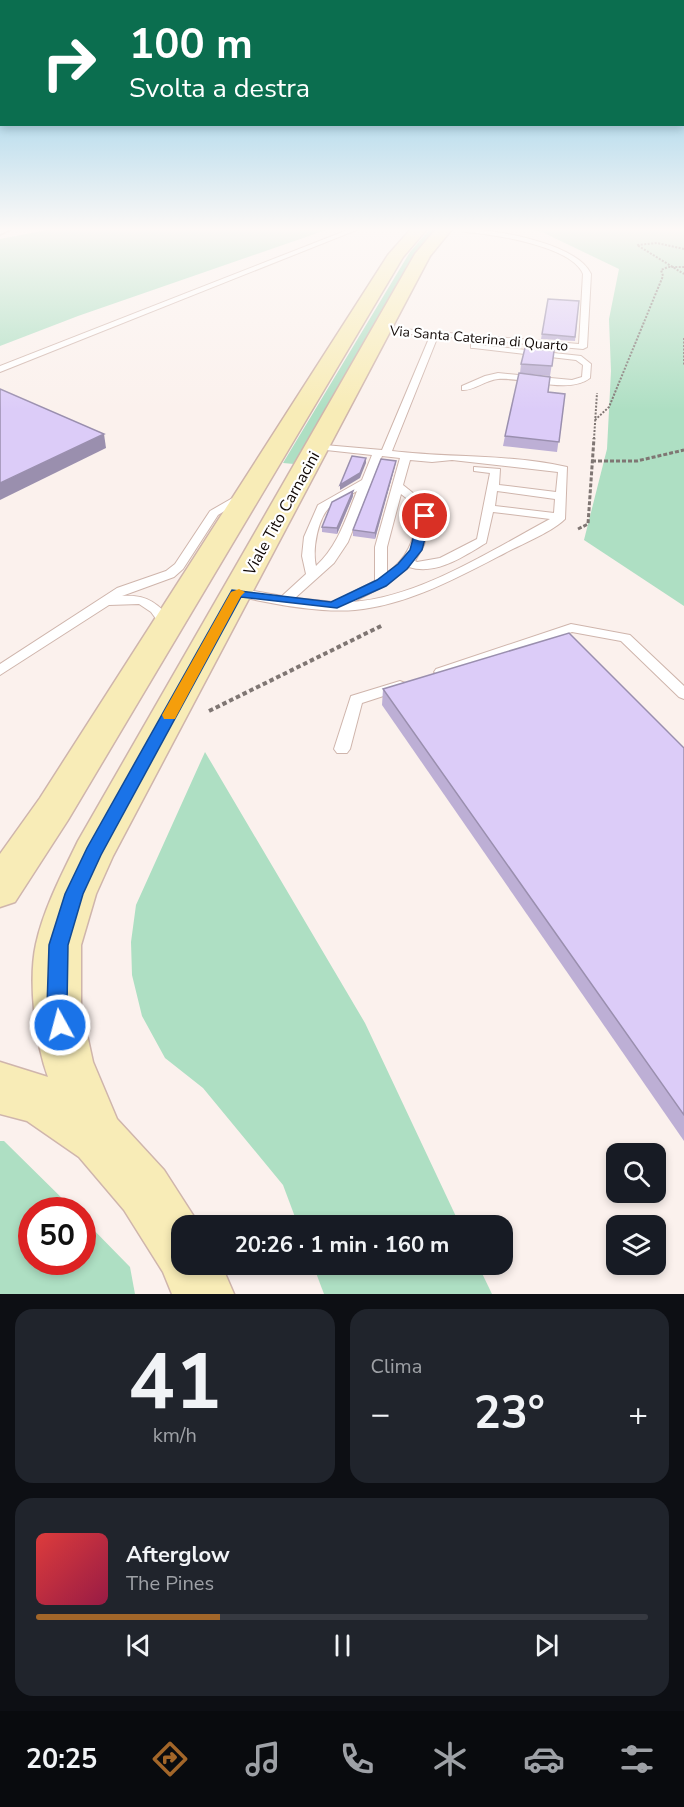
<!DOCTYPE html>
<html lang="it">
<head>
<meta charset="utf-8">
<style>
	:root { --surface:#171b24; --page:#20242c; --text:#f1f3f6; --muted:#9ea1a6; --line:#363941; --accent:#a26629 }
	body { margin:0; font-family:"Nunito Sans",sans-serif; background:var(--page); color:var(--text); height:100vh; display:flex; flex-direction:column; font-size:22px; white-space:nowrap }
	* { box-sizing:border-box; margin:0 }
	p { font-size:20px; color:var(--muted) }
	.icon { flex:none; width:33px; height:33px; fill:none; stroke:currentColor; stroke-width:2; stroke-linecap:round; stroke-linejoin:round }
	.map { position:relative; height:1294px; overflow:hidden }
	.side { display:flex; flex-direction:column; gap:15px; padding:15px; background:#0d0f14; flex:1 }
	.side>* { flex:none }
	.hud { position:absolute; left:0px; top:0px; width:684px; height:126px; box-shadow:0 3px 9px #0003; background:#0b6e4f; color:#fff; overflow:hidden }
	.tools { position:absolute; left:606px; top:1143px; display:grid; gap:12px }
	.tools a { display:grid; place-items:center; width:60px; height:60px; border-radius:12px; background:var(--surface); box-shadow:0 3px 9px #0003; font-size:30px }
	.speed { position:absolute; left:18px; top:1197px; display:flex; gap:12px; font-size:30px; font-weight:700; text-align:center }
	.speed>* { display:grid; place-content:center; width:78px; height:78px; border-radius:50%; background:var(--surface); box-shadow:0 3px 9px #0003; line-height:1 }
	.speed .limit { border:9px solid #d22; background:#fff; color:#111 }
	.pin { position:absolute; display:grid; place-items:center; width:51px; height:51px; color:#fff; margin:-26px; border:3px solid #fff; border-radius:50%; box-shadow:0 2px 6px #0007 }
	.me { position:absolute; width:66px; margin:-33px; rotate:353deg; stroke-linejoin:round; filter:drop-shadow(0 0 4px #0008) }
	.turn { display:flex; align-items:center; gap:21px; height:126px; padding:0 30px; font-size:27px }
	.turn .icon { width:78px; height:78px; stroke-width:2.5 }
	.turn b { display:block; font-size:42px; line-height:51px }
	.big { font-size:45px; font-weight:700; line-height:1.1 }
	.side .card { flex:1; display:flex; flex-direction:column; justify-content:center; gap:9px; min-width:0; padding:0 21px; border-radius:18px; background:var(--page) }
	.side .dial { align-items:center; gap:0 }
	.dial b { font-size:78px; line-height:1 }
	.song { display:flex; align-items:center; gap:18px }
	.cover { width:72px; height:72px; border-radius:9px; background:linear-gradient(135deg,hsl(0 70% 55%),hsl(340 70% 35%)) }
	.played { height:6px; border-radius:3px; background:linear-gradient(90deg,var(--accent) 30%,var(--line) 30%) }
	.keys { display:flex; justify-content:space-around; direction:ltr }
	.heat { display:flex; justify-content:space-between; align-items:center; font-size:33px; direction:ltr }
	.side .tiles { flex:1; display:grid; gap:15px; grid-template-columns:1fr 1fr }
	.card:last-child { grid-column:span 2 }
	.trip { position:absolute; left:171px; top:1215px; width:342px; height:60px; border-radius:18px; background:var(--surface); box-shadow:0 3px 9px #0003; font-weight:700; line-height:60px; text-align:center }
	.menu { display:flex; height:96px; justify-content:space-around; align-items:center; background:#090b0e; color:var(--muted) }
	.menu .icon { width:42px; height:42px }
	.menu .selected { color:var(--accent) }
	.menu b { font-size:27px; color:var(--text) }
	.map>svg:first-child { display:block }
</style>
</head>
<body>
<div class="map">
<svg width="684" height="1294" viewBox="0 0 684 1294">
	<rect width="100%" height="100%" fill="#fbf1ed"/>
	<!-- green -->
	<g fill="#aedfc3">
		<polygon points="52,229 329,229 78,316 0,346 0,239"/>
		<polygon points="430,229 437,229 417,253 294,464 283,463 410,252"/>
		<polygon points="527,229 678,229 684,231 684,606 584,540 607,449 611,371 609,319 619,269 542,232"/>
		<polygon points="205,752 365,1023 460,1225 298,1225 283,1185 203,1088 165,1058 142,1016 132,975 131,942 136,905"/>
		<polygon points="0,1141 4,1141 74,1210 32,1210 32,1262 82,1262 83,1219 130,1267 135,1294 0,1294"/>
		<polygon points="313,1265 478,1265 492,1294 324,1294"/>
	</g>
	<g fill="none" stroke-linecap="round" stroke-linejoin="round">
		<defs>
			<g id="lane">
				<polygon points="350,229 359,229 0,372 0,366"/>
				<path d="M463,229C494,229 577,243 591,274L587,347L583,349L438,336L392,451C450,458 510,454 567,467L565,519C552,532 522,544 505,553C459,577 408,605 355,610C320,613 267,603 233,595L231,592L233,589L237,588L282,596L306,574L302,556L304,537L318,505L362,480L372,455L317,449L313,448V444L382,450L430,336L382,331L378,329L379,327L579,344L583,274C572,246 493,234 465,232ZM382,456L400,458L375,547V581L334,602L295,598L334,563L348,542ZM410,460L432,462L452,460L558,472L556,492L499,485L500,469L474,467V471L490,473L477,539L440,558L417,562L415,561L424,545L431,516L418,497L403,485ZM357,491C346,518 338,546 316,566C312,550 318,516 331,506C339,500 349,496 357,491ZM497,491L555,499L554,513L495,506ZM401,494L410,501L419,516C413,541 408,558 387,573V547ZM493,512L550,519C492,550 420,597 353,602L388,584L409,567C436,576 464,556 486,543Z"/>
				<path d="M471,344L581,356L591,364L590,378C568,395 525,377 498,379C485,380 474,391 462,390V386L485,376L498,373L572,380L582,377L583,365L576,360L474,348H471Z"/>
				<path d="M243,492L247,493V497L218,515L183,569L174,577L122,596C147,594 160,604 174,624L172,627H162L151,612L139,604L109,605L0,675V664L117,588L166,571L175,564L210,511Z"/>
				<polygon points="571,624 630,635 684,686 684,699 679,697 621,641 572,632 446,675 441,677 434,672 436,669"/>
				<polygon points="400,681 405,683 407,686 405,689 362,703 350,749 347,753 337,753 334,749 351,696"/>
			</g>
			<polygon id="street" points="0,229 11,229 0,234"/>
			<g id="secondary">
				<polygon points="411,229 427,229 403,257 68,820 15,902 0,907 0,854 40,798 388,255"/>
				<path d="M436,229H452L430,256L113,856L96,894L81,945V1007L93,1062L117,1119L164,1170L200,1226H182V1264H221L234,1294H172L163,1272L124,1210L79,1157L27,1121L0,1114V1062L48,1077C35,1042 28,980 36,944C44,908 62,874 78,841L415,254Z"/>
			</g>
		</defs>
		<!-- lane casing -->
		<use href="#lane" stroke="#cfb5ac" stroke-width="2"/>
		<!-- street casing -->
		<use href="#street" stroke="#cfb5ac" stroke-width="4"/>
		<!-- secondary casing -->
		<use href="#secondary" stroke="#cfb5ac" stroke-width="3"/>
		<!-- path-far2 -->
		<g stroke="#7f7673" stroke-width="2" stroke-dasharray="2 1.5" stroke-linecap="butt">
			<polyline points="684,249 657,243 637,245 684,274"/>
			<polyline points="684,338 684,365"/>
			<polyline points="595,420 609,407 663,276 661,270 668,267 684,267"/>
			<polyline points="594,439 597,393"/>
		</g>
		<!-- path-far1 -->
		<g stroke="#7f7673" stroke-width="3" stroke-dasharray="4 2" stroke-linecap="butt">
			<polyline points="592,461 637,461 684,450"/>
			<polyline points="578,529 588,524 594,438"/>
		</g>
		<!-- path -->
		<polyline stroke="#7f7673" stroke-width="4" stroke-dasharray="4.5 3" stroke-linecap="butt" points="209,711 383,625"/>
		<!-- lane -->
		<use href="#lane" fill="#fff" fill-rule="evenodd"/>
		<!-- street -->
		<use href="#street" fill="#fff" fill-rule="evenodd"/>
		<!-- secondary -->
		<use href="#secondary" fill="#f8ecb7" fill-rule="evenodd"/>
	</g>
	<!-- wall -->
	<g fill="#bdafd5">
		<polygon points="548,299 579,301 575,341 541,339"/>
		<polygon points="554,351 550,376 520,373 521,364"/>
		<polygon points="548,392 565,394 557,452 503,446 505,436"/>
		<polygon points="396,461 395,466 375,539 353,536 353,530"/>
		<polygon points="353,496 337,534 322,532 322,527"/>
		<polygon points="383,689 684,748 684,1141 382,705"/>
	</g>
	<!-- shaded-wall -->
	<g fill="#9a8fae">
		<polygon points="104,434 106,448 0,500 0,483"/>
		<polygon points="366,458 366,463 360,478 340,490 340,485"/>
		<polygon points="396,461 395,466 375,539 375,533"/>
		<polygon points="353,491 353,496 337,534 337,528"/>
	</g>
	<!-- building -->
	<g fill="#dcccf8" stroke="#9a8fae" stroke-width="1.5">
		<polygon points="548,299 579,301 575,337 542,334"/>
		<polygon points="525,348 554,351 552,366 521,364"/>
		<polygon points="519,373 550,377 548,392 565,394 559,442 505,436"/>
		<polygon points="0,389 104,434 0,483"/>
		<polygon points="352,456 366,458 360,473 340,485"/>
		<polygon points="381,459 396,461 375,533 353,530"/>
		<polygon points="353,491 337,528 322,527 332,502"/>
		<polygon points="569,633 684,748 684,1115 383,689"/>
	</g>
	<!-- sky -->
	<linearGradient id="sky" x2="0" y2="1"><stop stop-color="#6fbee2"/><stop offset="0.56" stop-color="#fdf9f7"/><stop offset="1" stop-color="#fdf9f7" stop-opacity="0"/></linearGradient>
	<rect width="684" height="410" fill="url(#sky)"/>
	<!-- route -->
	<polygon fill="#1a73e8" stroke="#114b97" stroke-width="1.5" points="425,513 431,516 422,550 407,569 386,586 337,608 241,597 101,855 83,894 68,945 67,1007 70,1025 67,1032 60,1035 53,1032 47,1007 49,945 65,894 87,848 232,590 331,602 377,580 398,564 410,550 419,516"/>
	<!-- slow -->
	<polygon fill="#f59e0b" points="239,589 245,592 241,596 177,715 175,719 164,719 162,715 231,592"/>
	<g text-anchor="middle" stroke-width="4.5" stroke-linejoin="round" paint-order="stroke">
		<!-- far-street labels -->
		<g font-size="14" fill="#120a07" stroke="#fff">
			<text transform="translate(479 338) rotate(5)" y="5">Via Santa Caterina di Quarto</text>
		</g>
		<!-- street labels -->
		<g font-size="16" fill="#120a07" stroke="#fff">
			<text transform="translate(281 513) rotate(-61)" y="6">Viale Tito Carnacini</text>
		</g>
	</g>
</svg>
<div class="tools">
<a><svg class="icon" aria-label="search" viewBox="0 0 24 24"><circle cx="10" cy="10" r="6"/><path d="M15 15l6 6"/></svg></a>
<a><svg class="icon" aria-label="layers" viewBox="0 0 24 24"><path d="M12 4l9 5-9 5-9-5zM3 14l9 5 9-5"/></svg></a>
</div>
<div class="speed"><div class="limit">50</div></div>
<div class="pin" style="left:425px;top:516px;background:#d93025"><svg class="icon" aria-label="arrive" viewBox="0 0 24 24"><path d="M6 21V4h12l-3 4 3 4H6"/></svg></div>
<svg class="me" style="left:60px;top:1025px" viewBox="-20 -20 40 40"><circle r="17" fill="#1a73e8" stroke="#fff" stroke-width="3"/><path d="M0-11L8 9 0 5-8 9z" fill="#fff"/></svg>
<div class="trip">20:26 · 1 min · 160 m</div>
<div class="hud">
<div class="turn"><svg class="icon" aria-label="right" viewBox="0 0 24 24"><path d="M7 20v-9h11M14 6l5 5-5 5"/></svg><div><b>100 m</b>Svolta a destra</div></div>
</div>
</div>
<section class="side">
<div class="tiles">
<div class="card dial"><b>41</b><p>km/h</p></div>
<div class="card"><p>Clima</p>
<div class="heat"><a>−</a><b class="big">23°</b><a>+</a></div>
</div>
<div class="card">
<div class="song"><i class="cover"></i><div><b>Afterglow</b><p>The Pines</p></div></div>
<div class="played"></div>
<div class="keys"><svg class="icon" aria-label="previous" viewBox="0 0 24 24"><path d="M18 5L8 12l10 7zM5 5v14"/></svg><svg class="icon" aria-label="pause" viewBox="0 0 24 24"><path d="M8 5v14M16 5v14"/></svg><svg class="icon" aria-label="next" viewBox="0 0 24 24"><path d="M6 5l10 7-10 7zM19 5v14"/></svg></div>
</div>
</div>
</section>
<nav class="menu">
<b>20:25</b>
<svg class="icon selected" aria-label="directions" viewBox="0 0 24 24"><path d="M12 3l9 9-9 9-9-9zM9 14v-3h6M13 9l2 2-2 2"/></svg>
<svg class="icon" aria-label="music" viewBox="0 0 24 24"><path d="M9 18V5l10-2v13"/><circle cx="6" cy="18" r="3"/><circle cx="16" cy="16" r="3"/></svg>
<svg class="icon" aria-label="phone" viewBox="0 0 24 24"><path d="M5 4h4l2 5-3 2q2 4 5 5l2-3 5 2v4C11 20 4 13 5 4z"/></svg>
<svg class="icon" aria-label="climate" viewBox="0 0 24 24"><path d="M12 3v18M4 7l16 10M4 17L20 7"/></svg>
<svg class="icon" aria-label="car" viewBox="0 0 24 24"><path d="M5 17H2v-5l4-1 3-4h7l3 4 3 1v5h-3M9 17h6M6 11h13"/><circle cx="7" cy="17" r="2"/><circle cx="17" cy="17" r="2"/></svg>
<svg class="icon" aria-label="filters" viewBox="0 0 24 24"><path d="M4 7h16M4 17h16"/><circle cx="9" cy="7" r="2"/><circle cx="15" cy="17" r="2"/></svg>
</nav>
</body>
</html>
